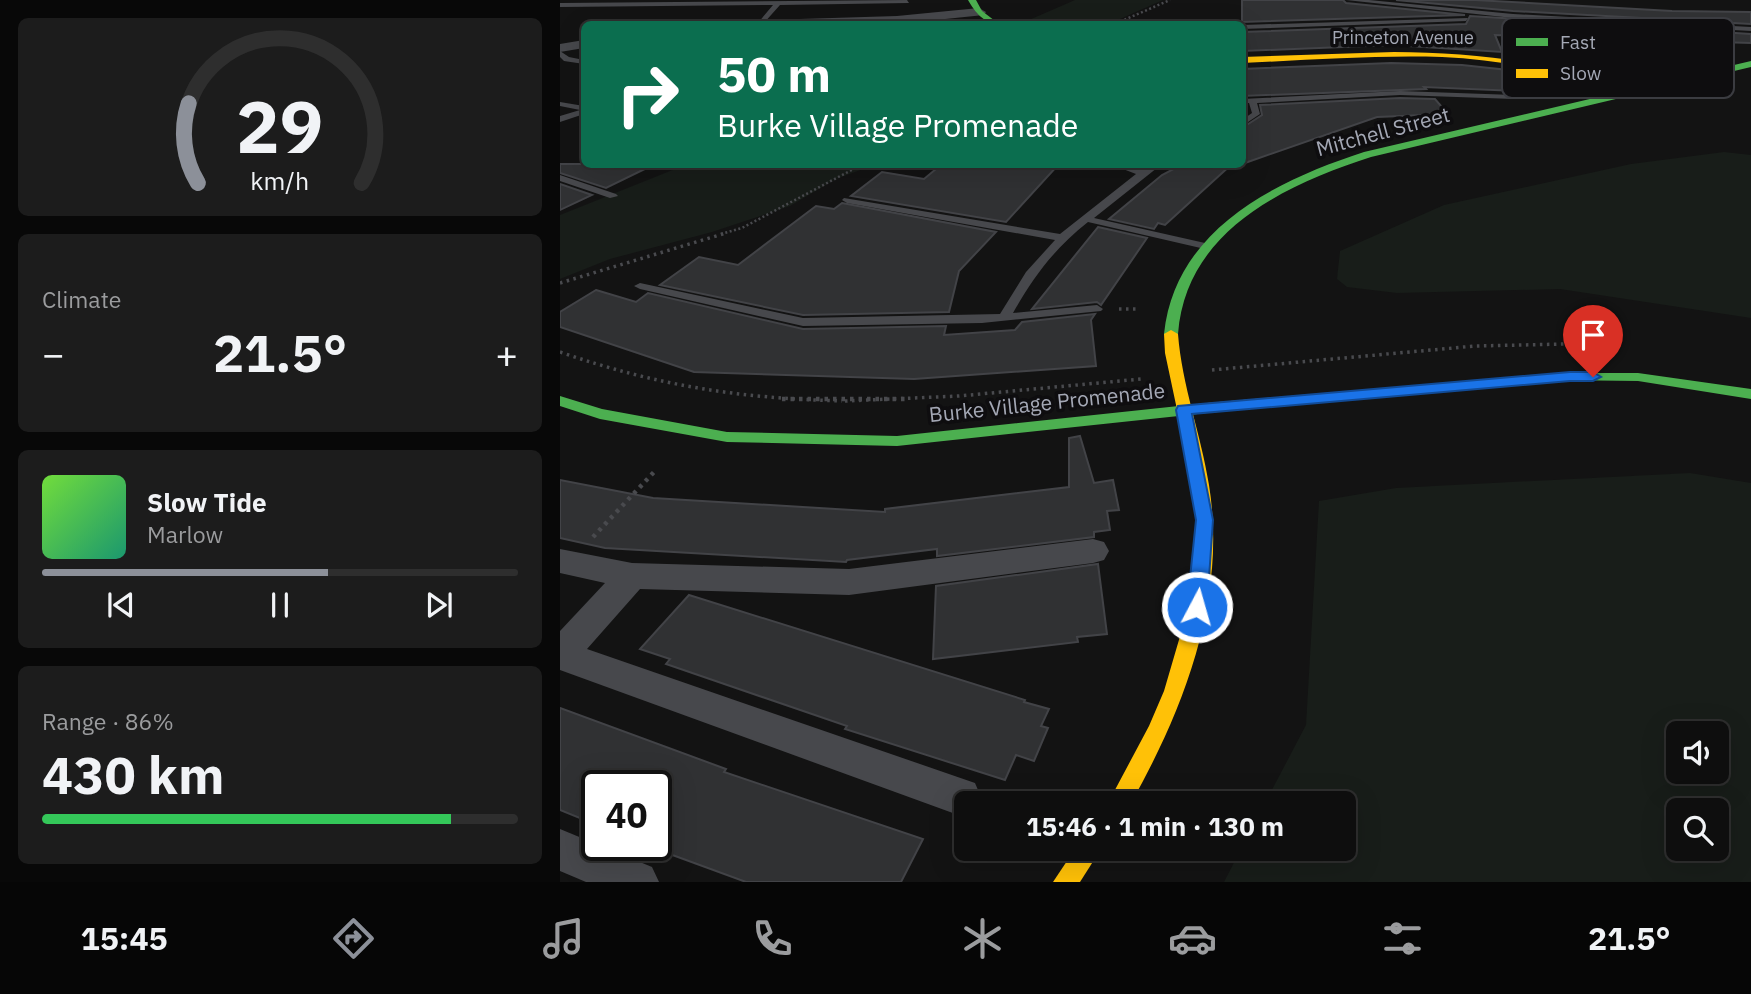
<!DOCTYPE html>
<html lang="en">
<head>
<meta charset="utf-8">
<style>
	:root { --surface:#0e0e0e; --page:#1c1c1c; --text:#f1f3f6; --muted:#9b9c9e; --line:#2e2e2e; --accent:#8c9099 }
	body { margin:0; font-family:"IBM Plex Sans",sans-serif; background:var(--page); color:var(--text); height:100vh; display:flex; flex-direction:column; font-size:26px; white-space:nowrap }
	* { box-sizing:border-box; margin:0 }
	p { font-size:23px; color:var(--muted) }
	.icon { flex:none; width:38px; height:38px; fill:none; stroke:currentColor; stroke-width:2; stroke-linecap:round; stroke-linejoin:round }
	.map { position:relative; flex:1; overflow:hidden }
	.side { display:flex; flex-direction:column; gap:18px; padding:18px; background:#080808; width:560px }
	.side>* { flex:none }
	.top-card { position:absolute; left:21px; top:21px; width:665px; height:147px; border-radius:10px; box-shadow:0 7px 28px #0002,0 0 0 2px var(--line); background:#0b6e4f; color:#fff; overflow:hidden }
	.buttons { position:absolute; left:1106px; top:721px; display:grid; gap:14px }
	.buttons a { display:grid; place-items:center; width:63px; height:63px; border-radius:10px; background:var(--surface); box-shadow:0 7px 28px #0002,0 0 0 2px var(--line); font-size:35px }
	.speed { position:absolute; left:21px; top:770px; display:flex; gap:14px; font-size:35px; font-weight:700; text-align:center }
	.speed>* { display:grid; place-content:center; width:91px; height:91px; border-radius:50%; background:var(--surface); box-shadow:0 7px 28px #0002,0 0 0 2px var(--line); line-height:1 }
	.speed .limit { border:4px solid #111; border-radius:10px; background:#fff; color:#111 }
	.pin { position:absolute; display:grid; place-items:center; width:60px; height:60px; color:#fff; margin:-72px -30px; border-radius:50% 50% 50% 0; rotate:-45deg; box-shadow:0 0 7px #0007 }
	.pin .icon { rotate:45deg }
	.me { position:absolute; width:77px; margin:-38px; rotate:6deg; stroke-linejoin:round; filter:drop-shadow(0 0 5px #0008) }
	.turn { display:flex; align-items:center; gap:24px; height:147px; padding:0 21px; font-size:32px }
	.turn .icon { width:91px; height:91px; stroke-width:2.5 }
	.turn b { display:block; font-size:49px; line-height:60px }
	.big { font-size:52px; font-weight:700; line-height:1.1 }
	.side .tile { flex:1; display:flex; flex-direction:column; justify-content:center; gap:10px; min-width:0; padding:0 24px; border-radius:10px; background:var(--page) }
	.side .dial { align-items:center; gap:0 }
	.dial svg { height:182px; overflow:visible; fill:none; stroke:var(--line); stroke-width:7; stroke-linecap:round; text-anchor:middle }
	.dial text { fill:var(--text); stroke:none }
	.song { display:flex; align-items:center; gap:21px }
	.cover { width:84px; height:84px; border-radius:10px; background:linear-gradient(135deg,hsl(100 70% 55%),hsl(160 70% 35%)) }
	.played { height:7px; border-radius:4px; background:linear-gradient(90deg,var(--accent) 60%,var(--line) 60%) }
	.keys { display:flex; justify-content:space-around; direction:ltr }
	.heat { display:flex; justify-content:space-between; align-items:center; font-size:38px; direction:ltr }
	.charge { height:10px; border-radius:5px; background:linear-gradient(90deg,#34c759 86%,var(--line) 0) }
	.trip { position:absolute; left:394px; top:791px; width:402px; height:70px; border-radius:10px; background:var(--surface); box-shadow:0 7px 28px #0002,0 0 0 2px var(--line); font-weight:700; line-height:70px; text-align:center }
	.tab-bar { display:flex; height:112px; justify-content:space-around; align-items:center; background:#060606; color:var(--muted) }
	.tab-bar .icon { width:49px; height:49px }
	.tab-bar .current { color:var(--accent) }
	.tab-bar b { font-size:32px; color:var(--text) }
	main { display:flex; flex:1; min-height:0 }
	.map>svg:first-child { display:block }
</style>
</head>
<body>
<main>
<section class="side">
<div class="tile dial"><svg viewBox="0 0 100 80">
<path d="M14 69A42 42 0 1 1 86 69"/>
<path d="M14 69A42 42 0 0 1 10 34" stroke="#8c9099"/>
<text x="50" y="56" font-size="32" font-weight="700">29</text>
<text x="50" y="72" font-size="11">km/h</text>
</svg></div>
<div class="tile"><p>Climate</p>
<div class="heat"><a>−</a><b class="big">21.5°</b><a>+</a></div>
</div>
<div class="tile">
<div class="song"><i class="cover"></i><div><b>Slow Tide</b><p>Marlow</p></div></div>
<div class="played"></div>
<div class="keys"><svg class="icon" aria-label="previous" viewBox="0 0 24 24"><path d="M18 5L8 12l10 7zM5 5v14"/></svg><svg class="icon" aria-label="pause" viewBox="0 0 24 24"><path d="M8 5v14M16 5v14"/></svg><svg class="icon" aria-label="next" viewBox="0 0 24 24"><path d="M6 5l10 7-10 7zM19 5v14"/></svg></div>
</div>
<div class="tile"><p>Range · 86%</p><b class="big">430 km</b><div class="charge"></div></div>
</section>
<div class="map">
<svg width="1191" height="882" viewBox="0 0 1191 882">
	<rect width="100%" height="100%" fill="#131313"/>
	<!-- green -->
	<g fill="#181d19" fill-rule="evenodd">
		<polygon points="515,0 603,0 560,19 556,24 462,23"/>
		<polygon points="1164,152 1191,155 1191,318 1000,289 837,293 787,287 777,279 780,251 884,205 1071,164"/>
		<polygon points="125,165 314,165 276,179 230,206 152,232 50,259 0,279 0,215"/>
		<path d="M1130,473L1191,483V882H664L681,849H784V803H705L746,725L759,501L836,488ZM1118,733H1157V772H1118ZM1118,810H1157V849H1118Z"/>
	</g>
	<!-- building -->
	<g fill="#303133" stroke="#424347" stroke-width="2">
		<polygon points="682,0 783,0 786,3 905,15 682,22"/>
		<polygon points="836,0 915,0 1112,11 1191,12 1191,24 953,11"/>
		<polygon points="910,16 1191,34 1191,43 935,35 942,52 832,45 682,51 682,32 906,24"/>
		<polygon points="831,63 902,65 948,70 956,91 864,87 866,89 682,96 682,69"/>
		<polygon points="840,98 875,99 888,114 817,117 682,164 682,128 702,115 700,105"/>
		<polygon points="0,164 95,164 46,188 0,173"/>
		<polygon points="382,164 499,164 446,222 291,196 322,172 364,179"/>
		<polygon points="623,164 672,164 605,225 598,223 594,229 549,219 602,175"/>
		<polygon points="0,184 32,195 0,210"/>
		<polygon points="282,203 436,232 399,271 389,312 243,315 100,285 139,257 178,265 256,206 274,209"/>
		<polygon points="538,227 587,238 541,305 537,302 472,309"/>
		<polygon points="36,290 76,302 88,293 243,329 386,326 384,335 455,330 462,322 535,314 531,320 536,366 354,379 134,372 0,327 0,312"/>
		<polygon points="520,436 534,483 553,480 559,510 547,511 550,530 534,532 534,537 377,556 377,549 287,560 286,562 45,548 0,538 0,480 93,498 325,512 325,509 509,487 509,438"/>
		<polygon points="538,564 547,634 517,637 518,642 373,659 376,586"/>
		<polygon points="129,595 465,700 464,702 489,709 481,726 488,728 474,761 456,755 445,780 285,729 287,726 106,664 110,659 80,649"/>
		<polygon points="0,708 166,769 164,772 363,839 341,882 186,882 96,849 96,786 37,786 37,825 0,810"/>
	</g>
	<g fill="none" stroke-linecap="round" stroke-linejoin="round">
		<!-- path-far2 -->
		<g stroke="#494a4e" stroke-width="2.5" stroke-dasharray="2 2.5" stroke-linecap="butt">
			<polyline points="564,24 564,20 610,0"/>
			<polyline points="1001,44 1129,51"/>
			<polyline points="161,234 182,228 303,164"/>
		</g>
		<!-- path-far1 -->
		<g stroke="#494a4e" stroke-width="3.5" stroke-dasharray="2.5 4.5" stroke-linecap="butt">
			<polyline points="0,283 166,233"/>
			<polyline points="559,309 579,309"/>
			<path d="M0,352C99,386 177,398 282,401"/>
			<polyline points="652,370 915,346 1006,344"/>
			<polyline points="285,401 399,396 581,379"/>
		</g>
		<!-- path -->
		<g stroke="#494a4e" stroke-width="4.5" stroke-dasharray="3.5 5" stroke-linecap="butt">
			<polyline points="222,399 348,399"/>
			<polyline points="33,537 94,472"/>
		</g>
		<!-- lane -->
		<g fill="#47484c" fill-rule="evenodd">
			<polygon points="347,0 349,3 220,5 203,24 197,24 213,5 0,7 0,3"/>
			<polygon points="786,0 809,0 953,14 1191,27 1191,31 953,18"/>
			<polygon points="908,18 906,21 682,29 682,25"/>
			<polygon points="0,51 9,57 24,60 24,64 4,61 0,57"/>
			<polygon points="840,91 954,95 958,97 954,99 840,95 697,103 700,114 682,126 682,120 692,113 689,103 682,103 682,99"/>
			<polygon points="0,102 24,106 24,114 0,122 0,116 20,110 0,106"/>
			<path d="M550,164H565L582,170L591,164H602L534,218L645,243L650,246L645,249L528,222C494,249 474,276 453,313L537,305L543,309L541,311L422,323L243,326L80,289L74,286L80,283L243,318L440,314L466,272L495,240L287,203L282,200L284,198L500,234L576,174Z"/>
			<polygon points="0,175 56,194 58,196 50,198 0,181"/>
		</g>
		<!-- street -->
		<g fill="#47484c" fill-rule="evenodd">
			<polygon points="419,8 426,12 424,15 337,24 200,24 207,20 337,16"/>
			<polygon points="24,40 24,48 0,52 0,44"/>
			<polygon points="533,539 544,542 549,551 544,560 533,563 289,595 80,589 27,649 415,783 421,797 418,803 406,803 406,814 401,816 0,670 0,631 45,583 0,573 0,549 72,563 289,569"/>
			<polygon points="0,829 92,867 99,882 26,882 0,871"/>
		</g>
		<!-- fast -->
		<g fill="#4caf50" fill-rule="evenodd">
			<path d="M408,0H416L422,11L439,24C424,24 415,12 408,0Z"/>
			<path d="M1191,61V67L811,157C725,185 626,230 618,334L611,338L604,334C615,229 715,181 804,152Z"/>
			<polygon points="1001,373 1078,373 1191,389 1191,399 1078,381 996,380 994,377"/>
			<polygon points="0,396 42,409 167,432 337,436 647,403 655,408 647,413 337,446 167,442 40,419 0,406"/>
		</g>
		<!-- slow -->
		<g fill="#ffc107" fill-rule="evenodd">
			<path d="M834,52C900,52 966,60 1031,74C1046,77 1065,79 1077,86L1073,89C1010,74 946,60 882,57C815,55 749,60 682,63V57Z"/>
			<path d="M611,330L618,334C622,386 641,434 649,485C667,597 625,707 571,803H548L589,726L604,691L628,609L635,568L636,526L633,485L605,353L604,334Z"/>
			<polygon points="1001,373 1008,377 1006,380 647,413 639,408 647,403"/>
			<polygon points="515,849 541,849 520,882 493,882"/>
		</g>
	</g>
	<!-- route -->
	<polygon fill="#1a73e8" stroke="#114b97" stroke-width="2" points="1010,372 1033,372 1041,377 1033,381 1010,381 632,414 653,520 647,607 644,613 637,615 630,613 627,607 636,520 616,410 618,406"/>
	<g text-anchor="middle" stroke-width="7" stroke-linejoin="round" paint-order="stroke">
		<!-- far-street labels -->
		<g font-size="18" fill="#a4a8b5" stroke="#0e0d0f">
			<text x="843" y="44">Princeton Avenue</text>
		</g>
		<!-- street labels -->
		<g font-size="21" fill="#a4a8b5" stroke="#0e0d0f">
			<text transform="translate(823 132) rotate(-15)" y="7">Mitchell Street</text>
			<text transform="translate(487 403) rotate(-6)" y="7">Burke Village Promenade</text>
		</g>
	</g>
	<!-- legend -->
	<rect x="942" y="18" width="232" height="80" rx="10" fill="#0e0d0f" stroke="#3b3c41" stroke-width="2"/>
	<rect x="956" y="38" width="32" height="8" fill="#4caf50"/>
	<rect x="956" y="69" width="32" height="9" fill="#ffc107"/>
	<g font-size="19" fill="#a4a8b5">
		<text x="1000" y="49">Fast</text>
		<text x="1000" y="80">Slow</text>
	</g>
</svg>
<div class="buttons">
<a><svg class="icon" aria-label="sound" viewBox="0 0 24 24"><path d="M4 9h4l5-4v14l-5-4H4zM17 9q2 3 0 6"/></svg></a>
<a><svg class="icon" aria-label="search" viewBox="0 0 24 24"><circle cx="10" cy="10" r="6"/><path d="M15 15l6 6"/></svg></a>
</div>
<div class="speed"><div class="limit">40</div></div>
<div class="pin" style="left:1033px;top:377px;background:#d93025"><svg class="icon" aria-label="arrive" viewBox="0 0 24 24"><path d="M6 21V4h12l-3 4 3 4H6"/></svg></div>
<svg class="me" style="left:637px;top:607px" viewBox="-20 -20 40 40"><circle r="17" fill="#1a73e8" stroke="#fff" stroke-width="3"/><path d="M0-11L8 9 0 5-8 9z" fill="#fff"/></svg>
<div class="trip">15:46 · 1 min · 130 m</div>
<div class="top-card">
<div class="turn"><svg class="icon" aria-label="right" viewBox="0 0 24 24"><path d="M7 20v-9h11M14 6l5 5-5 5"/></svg><div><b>50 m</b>Burke Village Promenade</div></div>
</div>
</div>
</main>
<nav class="tab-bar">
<b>15:45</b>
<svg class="icon current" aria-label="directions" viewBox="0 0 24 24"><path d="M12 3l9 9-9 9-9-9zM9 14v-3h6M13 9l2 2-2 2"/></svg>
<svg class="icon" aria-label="music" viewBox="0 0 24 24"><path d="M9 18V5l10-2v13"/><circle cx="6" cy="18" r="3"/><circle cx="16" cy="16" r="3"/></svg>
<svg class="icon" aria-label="phone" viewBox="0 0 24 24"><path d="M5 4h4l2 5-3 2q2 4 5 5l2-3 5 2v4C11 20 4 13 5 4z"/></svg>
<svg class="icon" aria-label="climate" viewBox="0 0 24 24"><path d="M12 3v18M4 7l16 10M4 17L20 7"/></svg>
<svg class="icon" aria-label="car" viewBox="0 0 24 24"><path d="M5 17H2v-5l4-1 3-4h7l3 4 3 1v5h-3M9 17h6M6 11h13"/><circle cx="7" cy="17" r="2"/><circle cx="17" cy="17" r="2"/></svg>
<svg class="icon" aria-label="filters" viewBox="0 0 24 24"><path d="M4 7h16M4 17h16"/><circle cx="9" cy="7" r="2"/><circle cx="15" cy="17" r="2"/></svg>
<b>21.5°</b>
</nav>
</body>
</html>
